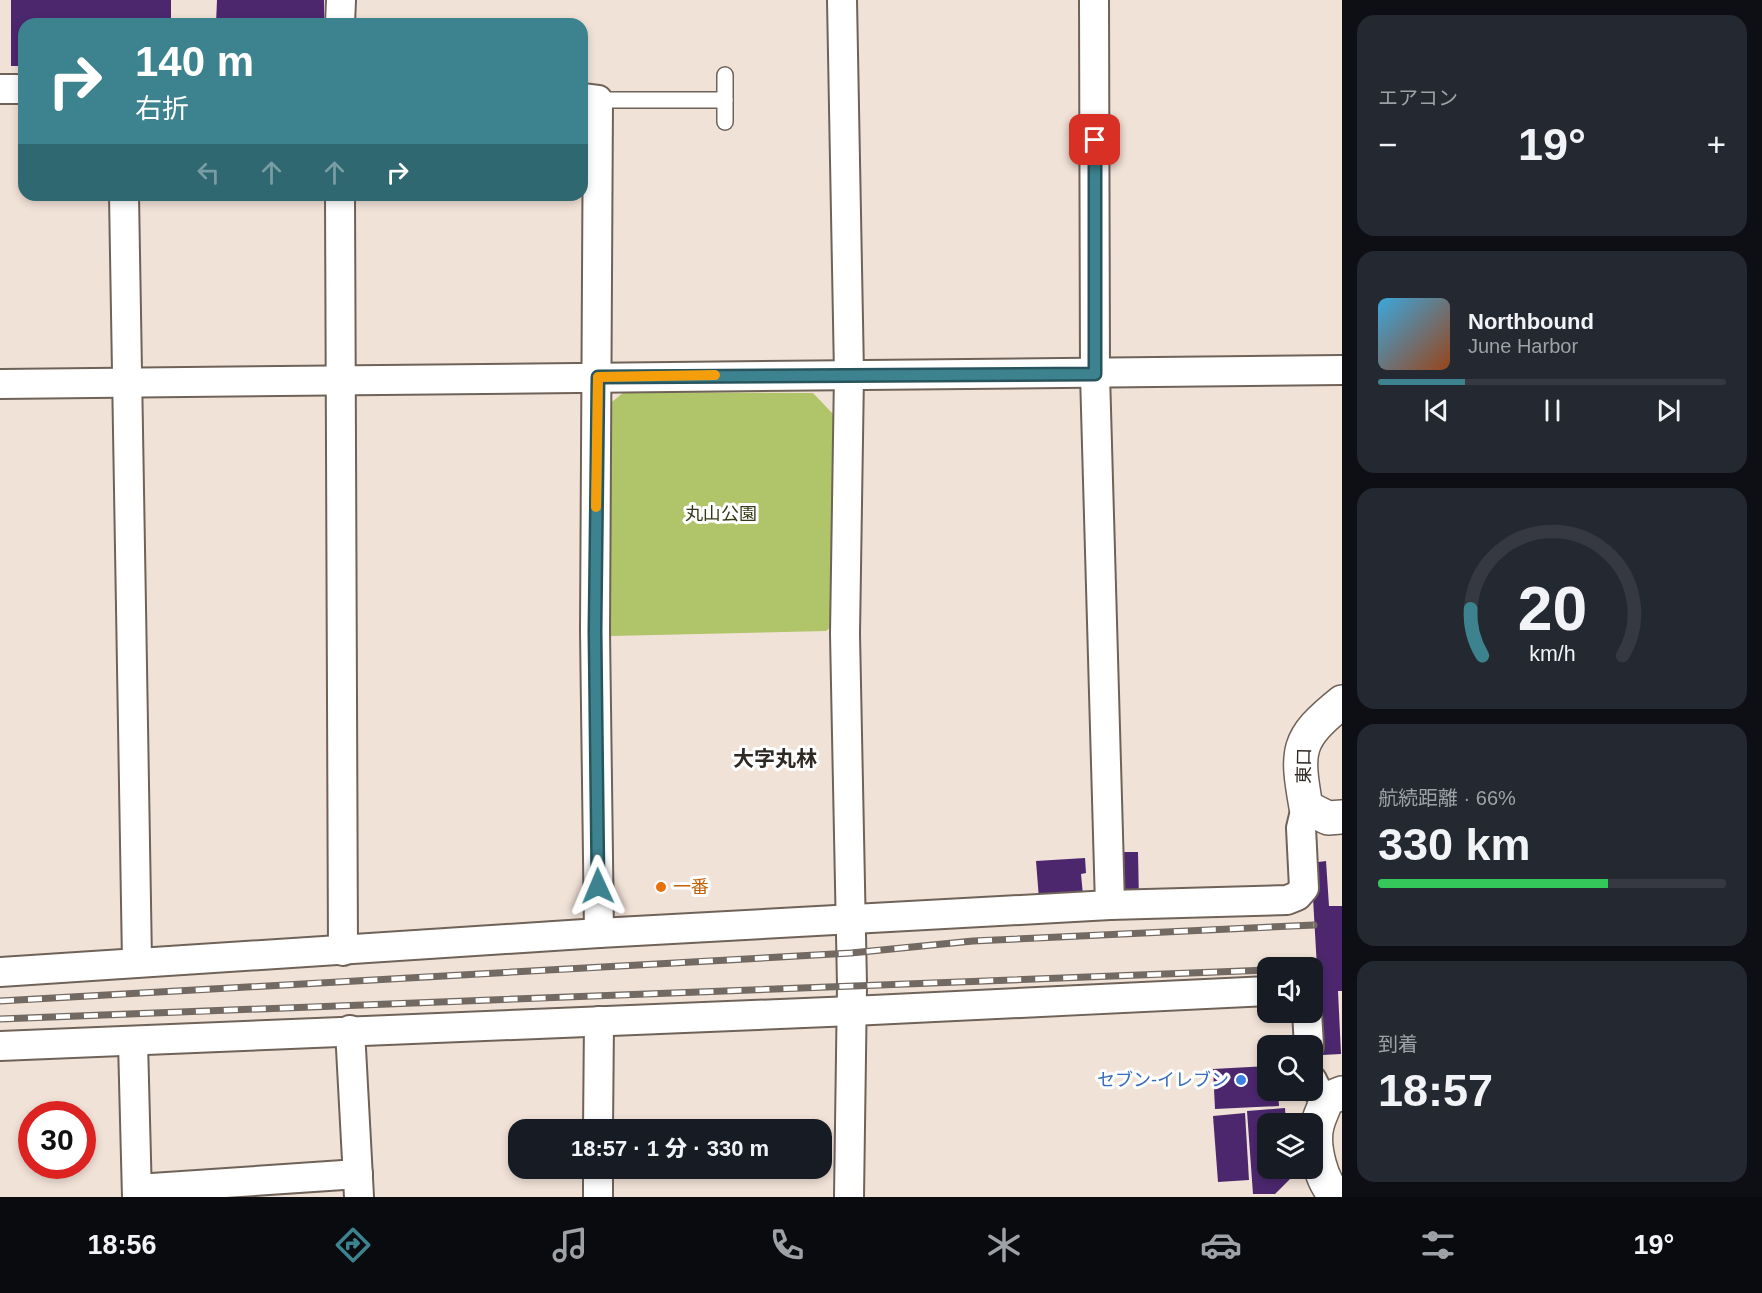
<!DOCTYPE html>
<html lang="ja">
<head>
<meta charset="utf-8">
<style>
	:root { --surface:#171b24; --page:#242831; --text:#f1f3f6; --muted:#9ea1a6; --line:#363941; --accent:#3d838f }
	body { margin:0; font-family:Arial,"Noto Sans JP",sans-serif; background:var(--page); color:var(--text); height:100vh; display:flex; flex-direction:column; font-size:22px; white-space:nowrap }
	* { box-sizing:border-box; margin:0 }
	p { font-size:20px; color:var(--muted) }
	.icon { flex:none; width:33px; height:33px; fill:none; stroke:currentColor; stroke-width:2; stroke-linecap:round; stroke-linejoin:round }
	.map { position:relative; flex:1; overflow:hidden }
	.drawer { display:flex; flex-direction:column; gap:15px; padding:15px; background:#0d0f14; width:420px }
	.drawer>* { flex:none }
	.guide { position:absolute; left:18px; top:18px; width:570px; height:183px; border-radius:18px; box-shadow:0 3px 9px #0003; background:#3d838f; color:#fff; overflow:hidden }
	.controls { position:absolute; left:1257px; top:957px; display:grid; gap:12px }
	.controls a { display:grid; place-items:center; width:66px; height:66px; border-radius:12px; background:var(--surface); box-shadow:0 3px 9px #0003; font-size:30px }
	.speed { position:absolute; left:18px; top:1101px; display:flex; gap:12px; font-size:30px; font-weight:700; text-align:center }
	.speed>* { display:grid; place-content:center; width:78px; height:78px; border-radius:50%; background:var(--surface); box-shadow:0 3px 9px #0003; line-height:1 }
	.speed .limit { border:9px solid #d22; background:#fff; color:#111 }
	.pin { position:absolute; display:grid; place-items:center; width:51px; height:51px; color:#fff; margin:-26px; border-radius:12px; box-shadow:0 3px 9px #0006 }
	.me { position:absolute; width:66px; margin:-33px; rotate:359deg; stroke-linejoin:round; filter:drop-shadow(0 0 4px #0008) }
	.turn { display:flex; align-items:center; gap:21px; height:126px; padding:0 18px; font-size:27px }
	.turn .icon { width:78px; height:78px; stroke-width:2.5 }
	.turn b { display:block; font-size:42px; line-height:51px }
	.lanes { display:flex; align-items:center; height:57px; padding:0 18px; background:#0003; justify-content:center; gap:30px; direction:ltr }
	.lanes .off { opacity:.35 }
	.big { font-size:45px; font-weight:800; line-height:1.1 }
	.drawer .widget { flex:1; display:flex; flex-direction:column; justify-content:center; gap:9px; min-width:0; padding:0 21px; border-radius:18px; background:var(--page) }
	.drawer .dial { align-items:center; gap:0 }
	.dial svg { height:156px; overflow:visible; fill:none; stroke:var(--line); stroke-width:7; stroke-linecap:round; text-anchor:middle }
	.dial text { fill:var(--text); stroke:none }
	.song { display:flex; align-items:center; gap:18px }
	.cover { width:72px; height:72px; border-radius:9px; background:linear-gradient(135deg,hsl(200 70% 55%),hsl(20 70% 35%)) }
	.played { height:6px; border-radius:3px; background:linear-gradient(90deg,var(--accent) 25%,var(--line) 25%) }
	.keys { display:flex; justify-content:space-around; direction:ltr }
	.heat { display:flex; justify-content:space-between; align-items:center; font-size:33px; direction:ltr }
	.charge { height:9px; border-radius:4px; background:linear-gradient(90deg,#34c759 66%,var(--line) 0) }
	.trip { position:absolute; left:508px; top:1119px; width:324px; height:60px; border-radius:18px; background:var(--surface); box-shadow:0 3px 9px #0003; font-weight:800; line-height:60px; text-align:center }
	.dock { display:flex; height:96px; justify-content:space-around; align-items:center; background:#090b0e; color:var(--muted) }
	.dock .icon { width:42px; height:42px }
	.dock .on { color:var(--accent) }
	.dock b { font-size:27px; color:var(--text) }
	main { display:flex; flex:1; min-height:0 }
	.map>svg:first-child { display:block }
</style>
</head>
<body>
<main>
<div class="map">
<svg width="1342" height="1197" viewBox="0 0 1342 1197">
	<rect width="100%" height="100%" fill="#f1e2d7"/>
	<!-- green -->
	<polygon fill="#b0c469" points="624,392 813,393 833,414 836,623 826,631 611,636 607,406"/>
	<!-- building -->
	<g fill="#4c276e">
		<polygon points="11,0 171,0 171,24 24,24 24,66 11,66"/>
		<polygon points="217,0 324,0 324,24 216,24"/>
		<polygon points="1113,852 1138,852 1139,901 1123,901"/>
		<polygon points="1085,858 1086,873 1081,874 1083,895 1039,899 1036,861"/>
		<polygon points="1326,861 1329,906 1342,906 1342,991 1338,991 1341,1054 1322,1055 1311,863"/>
		<polygon points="1268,1066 1268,1090 1278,1090 1279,1106 1215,1109 1213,1069"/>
		<polygon points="1285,1108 1286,1124 1268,1124 1268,1168 1289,1168 1290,1179 1275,1194 1253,1194 1247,1111"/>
		<polygon points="1245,1113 1249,1180 1218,1182 1213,1116"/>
	</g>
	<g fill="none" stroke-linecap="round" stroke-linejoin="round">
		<defs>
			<g id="lane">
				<polyline points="598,100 725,100"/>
				<polyline points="725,122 725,75"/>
			</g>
			<g id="street">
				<polyline points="842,0 849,374 845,634 852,985 849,1197"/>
				<polyline points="1094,0 1095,374 1110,905"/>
				<polyline points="340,24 341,0"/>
				<polyline points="0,89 24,89"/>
				<polyline points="582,98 598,100 595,631 599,933"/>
				<polyline points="124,195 137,961"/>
				<polyline points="340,195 343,951"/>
				<polyline points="0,384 1342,370"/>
				<polyline points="0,972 599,933 1110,905 1287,900 1297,896 1304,888 1301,828 1306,807"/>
				<polyline points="1307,1012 1309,1046"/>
				<polyline points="350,1030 359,1197"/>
				<polyline points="133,1042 137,1197"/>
				<polyline points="0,1046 852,1011 1268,991"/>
				<polyline points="1312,1080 1317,1090 1327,1099"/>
				<polyline points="598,1130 599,1021"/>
				<polyline points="137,1189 358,1174"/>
				<polyline points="598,1197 598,1168"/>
			</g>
			<g id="secondary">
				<path d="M1342,702C1296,739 1296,750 1306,807L1328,818L1342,817"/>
				<path d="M1338,1197C1322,1186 1312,1146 1317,1126C1319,1117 1324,1108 1327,1099L1342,1093"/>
			</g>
		</defs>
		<!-- lane casing -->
		<use href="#lane" stroke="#6f6258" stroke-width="18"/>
		<!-- street casing -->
		<use href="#street" stroke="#6f6258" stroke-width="32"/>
		<!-- secondary casing -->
		<use href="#secondary" stroke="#6f6258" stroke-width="36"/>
		<!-- lane -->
		<use href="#lane" stroke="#fff" stroke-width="15"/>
		<!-- street -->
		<use href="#street" stroke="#fff" stroke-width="28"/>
		<!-- secondary -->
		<use href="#secondary" stroke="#fff" stroke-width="33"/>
		<defs>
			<g id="rail">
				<polyline points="1312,969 1317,968"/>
				<polyline points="0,1001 851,953 973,941 1314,925"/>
				<polyline points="0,1019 1268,970"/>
			</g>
		</defs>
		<!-- rail casing -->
		<use href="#rail" stroke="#726962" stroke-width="7"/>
		<!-- rail -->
		<use href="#rail" stroke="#fff" stroke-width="4.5" stroke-dasharray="14" stroke-linecap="butt"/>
	</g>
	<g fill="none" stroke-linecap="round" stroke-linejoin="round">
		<defs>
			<polyline id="route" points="598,886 595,631 598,377 1095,374 1095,140"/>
		</defs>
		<!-- route casing -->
		<use href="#route" stroke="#28555d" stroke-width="15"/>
		<!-- route -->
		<use href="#route" stroke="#3d838f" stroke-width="10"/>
		<!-- slow -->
		<polyline stroke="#f59e0b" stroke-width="10" points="596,507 598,377 715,375"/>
	</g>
	<!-- markers -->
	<circle fill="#e8710a" stroke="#fff" stroke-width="2" cx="661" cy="887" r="6"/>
	<circle fill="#3f7fe0" stroke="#fff" stroke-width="2" cx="1241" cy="1080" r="6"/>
	<g text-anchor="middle" stroke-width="6" stroke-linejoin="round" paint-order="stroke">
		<!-- park labels -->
		<g font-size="18" fill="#333b14" stroke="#fff">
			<text x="721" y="520">丸山公園</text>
		</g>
		<!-- street labels -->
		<g font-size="18" fill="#2e2924" stroke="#fff">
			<text transform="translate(1304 766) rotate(-89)" y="6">東口</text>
		</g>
		<!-- food labels -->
		<g font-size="18" fill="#c56008" stroke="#fff" text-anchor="start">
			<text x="673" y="893">一番</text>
		</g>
		<!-- shop labels -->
		<g font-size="18" fill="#366cbe" stroke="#fff" text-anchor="end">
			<text x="1229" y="1086">セブン-イレブン</text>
		</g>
		<!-- quarter labels -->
		<g font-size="21" font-weight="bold" fill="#2e2924" stroke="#fff">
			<text x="775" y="766">大字丸林</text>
		</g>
	</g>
</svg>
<div class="controls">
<a><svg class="icon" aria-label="sound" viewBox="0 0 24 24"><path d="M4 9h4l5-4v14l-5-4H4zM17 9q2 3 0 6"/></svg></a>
<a><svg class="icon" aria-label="search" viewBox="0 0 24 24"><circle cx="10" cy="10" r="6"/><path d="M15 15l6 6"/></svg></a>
<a><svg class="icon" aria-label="layers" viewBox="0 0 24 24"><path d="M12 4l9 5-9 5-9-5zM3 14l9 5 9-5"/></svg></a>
</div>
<div class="speed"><div class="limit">30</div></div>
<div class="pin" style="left:1095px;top:140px;background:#d93025"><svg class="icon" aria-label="arrive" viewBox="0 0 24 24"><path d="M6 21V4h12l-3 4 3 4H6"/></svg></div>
<svg class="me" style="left:598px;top:886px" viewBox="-20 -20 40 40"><path d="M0-17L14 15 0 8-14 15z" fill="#3d838f" stroke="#fff" stroke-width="4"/></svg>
<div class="trip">18:57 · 1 分 · 330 m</div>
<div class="guide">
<div class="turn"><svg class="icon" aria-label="right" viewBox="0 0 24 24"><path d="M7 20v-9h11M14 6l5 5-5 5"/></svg><div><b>140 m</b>右折</div></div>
<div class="lanes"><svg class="icon off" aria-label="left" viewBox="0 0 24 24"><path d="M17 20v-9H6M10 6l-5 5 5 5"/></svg><svg class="icon off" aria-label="ahead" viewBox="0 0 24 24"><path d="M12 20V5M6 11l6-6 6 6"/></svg><svg class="icon off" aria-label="ahead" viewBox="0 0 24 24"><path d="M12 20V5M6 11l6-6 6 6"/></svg><svg class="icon" aria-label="right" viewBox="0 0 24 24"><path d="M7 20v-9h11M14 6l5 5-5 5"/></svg></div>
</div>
</div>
<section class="drawer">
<div class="widget"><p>エアコン</p>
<div class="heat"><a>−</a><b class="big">19°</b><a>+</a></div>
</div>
<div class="widget">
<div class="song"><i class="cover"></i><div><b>Northbound</b><p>June Harbor</p></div></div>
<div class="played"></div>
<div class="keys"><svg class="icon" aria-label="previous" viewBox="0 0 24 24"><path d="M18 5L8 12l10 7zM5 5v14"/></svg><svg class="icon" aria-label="pause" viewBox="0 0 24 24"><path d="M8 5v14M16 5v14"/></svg><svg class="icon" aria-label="next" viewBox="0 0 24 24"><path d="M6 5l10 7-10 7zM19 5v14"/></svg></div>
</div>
<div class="widget dial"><svg viewBox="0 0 100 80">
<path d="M14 69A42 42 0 1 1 86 69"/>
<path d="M14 69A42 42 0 0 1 8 45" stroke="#3d838f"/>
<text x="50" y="56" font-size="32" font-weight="700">20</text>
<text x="50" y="72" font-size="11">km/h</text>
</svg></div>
<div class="widget"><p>航続距離 · 66%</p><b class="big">330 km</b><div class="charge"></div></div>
<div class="widget"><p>到着</p><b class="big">18:57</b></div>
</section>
</main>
<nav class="dock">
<b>18:56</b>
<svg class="icon on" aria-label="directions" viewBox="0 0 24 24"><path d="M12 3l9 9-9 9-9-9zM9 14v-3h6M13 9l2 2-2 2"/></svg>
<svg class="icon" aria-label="music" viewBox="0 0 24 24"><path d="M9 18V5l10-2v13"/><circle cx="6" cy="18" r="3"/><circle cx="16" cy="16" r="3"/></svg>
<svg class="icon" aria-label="phone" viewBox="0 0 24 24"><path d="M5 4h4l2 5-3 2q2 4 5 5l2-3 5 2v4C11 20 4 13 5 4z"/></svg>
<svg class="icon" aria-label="climate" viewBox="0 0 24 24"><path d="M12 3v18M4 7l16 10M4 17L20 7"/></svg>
<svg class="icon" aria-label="car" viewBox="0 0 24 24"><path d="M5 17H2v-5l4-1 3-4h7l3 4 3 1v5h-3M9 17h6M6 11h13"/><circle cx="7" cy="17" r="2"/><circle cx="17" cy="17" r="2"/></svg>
<svg class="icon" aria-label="filters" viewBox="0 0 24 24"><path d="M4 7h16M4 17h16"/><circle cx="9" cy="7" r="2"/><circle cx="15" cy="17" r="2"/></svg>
<b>19°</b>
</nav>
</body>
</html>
